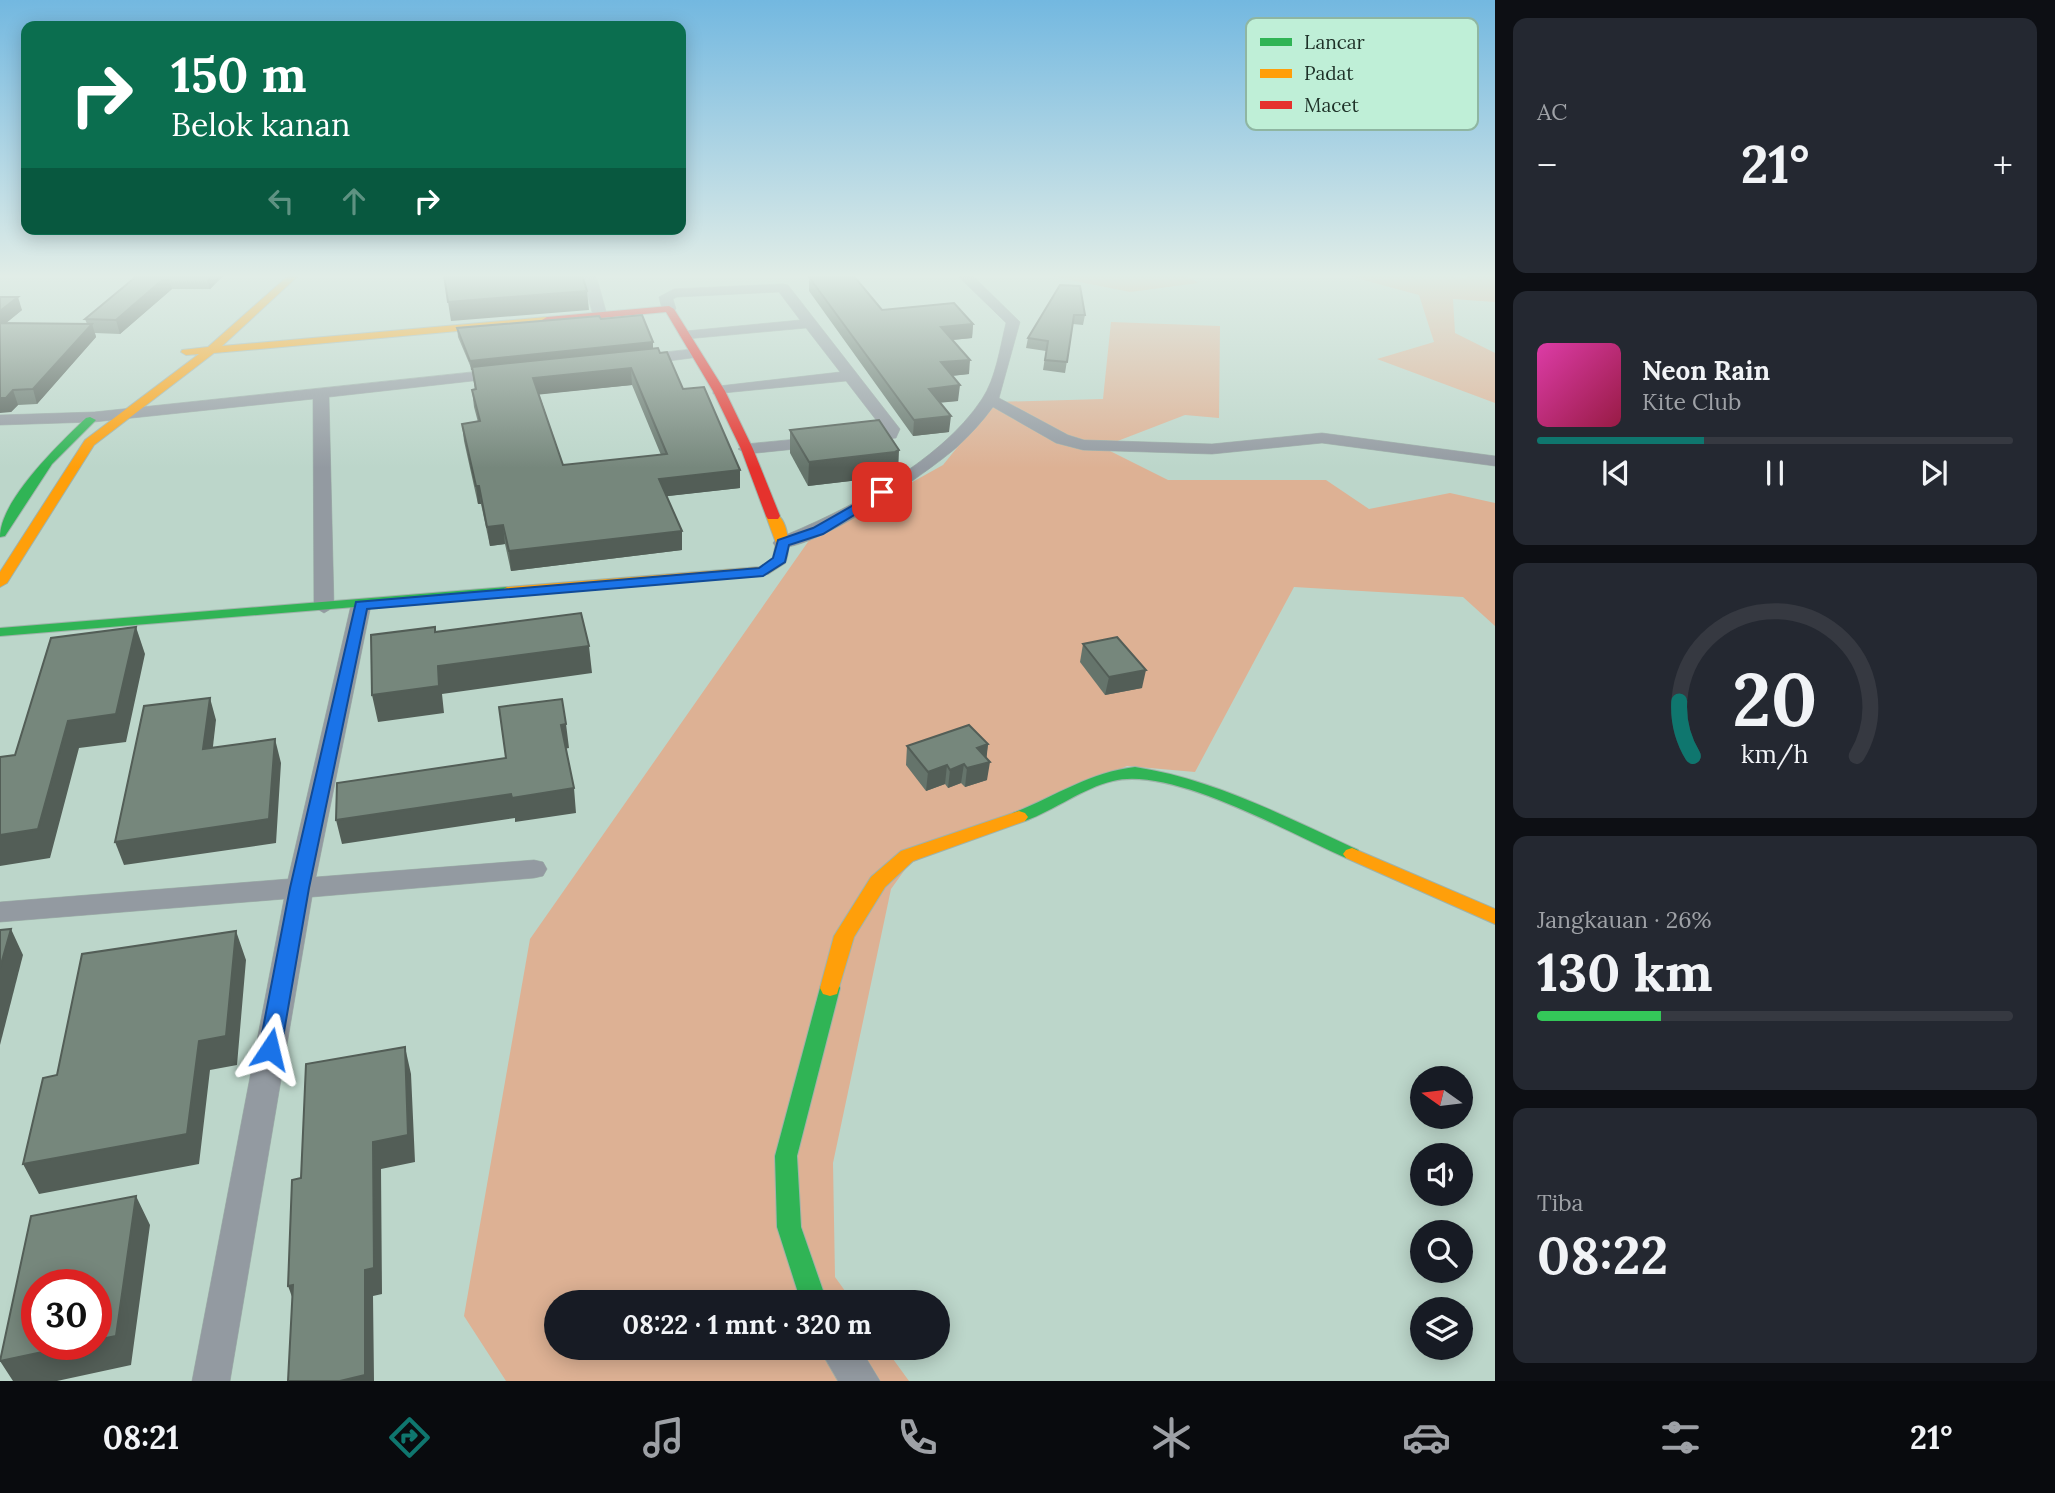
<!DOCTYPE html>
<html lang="id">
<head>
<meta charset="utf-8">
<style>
	:root { --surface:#171b24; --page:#242831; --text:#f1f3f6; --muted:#9ea1a6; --line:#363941; --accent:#0f766e }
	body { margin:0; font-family:Lora,serif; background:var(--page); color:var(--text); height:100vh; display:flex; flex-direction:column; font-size:26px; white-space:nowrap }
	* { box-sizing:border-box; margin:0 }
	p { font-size:23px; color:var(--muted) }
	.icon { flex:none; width:38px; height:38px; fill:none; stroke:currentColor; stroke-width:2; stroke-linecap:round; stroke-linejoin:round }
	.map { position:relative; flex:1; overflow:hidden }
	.details { display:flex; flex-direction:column; gap:18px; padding:18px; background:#0d0f14; width:560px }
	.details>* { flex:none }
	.top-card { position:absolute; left:21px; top:21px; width:665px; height:214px; border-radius:14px; box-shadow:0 4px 18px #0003; background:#0b6e4f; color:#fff; overflow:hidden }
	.needle { width:46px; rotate:284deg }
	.fabs { position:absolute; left:1410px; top:1066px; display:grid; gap:14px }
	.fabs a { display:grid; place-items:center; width:63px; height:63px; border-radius:50%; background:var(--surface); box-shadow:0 4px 18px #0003; font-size:35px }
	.speed { position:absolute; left:21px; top:1269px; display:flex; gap:14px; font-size:35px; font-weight:700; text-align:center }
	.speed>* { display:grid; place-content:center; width:91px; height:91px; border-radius:50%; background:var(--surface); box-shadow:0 4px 18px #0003; line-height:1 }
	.speed .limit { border:10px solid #d22; background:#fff; color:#111 }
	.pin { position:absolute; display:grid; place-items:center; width:60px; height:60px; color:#fff; margin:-30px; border-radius:14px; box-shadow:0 4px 10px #0006 }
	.me { position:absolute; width:77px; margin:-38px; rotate:10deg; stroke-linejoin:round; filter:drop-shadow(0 0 5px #0008) }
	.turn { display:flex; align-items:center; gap:24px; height:147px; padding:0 35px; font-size:32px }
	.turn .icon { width:91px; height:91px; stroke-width:2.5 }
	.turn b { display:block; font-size:49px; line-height:60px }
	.lanes { display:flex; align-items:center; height:66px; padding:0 35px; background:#0003; justify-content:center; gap:35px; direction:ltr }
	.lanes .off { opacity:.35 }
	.big { font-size:52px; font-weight:700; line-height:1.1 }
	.details .card { flex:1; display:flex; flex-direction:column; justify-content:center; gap:10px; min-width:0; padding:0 24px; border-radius:14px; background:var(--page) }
	.details .dial { align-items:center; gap:0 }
	.dial svg { height:182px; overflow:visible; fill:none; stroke:var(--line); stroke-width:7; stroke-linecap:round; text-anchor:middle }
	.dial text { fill:var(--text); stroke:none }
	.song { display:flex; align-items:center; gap:21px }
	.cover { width:84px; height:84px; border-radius:10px; background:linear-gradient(135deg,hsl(320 70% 55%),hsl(340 70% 35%)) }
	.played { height:7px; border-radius:4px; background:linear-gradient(90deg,var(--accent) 35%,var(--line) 35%) }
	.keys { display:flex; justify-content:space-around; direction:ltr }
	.heat { display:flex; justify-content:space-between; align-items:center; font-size:38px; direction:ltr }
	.charge { height:10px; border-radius:5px; background:linear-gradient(90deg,#34c759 26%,var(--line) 0) }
	.trip { position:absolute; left:544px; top:1290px; width:406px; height:70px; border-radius:35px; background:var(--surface); box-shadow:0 4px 18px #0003; font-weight:700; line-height:70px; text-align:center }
	.tabs { display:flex; height:112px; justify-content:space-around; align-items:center; background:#090b0e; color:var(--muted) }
	.tabs .icon { width:49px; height:49px }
	.tabs .current { color:var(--accent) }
	.tabs b { font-size:32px; color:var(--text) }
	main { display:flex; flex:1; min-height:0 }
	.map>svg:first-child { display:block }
</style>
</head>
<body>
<main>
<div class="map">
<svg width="1495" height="1381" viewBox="0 0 1495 1381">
	<rect width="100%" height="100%" fill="#bcd6ca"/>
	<!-- green -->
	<g fill="#ddb194">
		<polygon points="1045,275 1186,275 1198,283 1130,292"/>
		<polygon points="1345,275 1447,275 1465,278 1468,275 1495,275 1495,302 1453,299 1455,333 1495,353 1495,403 1377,359 1434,342 1419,295"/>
		<polygon points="1111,322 1220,326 1219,418 1185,415 1102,447 1168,480 1326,480 1369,509 1450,493 1495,503 1495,626 1463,597 1294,587 1195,772 1127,766 909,864 891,889 833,1163 835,1277 853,1302 556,1302 556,1348 885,1348 909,1381 506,1381 464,1316 530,939 810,539 943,465 994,402 1103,399"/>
	</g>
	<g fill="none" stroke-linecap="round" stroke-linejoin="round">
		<defs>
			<g id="street">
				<polygon points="582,275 596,275 607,315 605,318 595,318 593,315"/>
				<path d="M957,275H972L1020,322L999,398L1068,435L1084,440L1212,444L1322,433L1495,456V466L1322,443L1212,454L1083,450L1056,443L993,407C982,422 970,435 957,447C930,471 810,555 776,547L773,543L776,539C845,511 940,463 982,399C996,378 1000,347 1006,323Z"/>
				<polygon points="783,284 788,285 900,429 896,438 854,443 851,439 854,435 883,429 846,381 713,394 713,388 719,386 840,372 806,328 686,339 679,335 686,331 800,320 779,292 677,297 673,299 676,309 669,313 662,309 659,297 674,289"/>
				<polygon points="694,349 699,351 699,357 638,365 630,360 638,355"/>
				<polygon points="502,369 510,374 508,377 329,397 334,607 324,613 314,607 313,399 94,422 0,425 0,415 94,412"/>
				<polygon points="819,437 825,438 828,442 825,446 747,454 738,449 747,444"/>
				<polygon points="361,599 371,605 316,877 534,860 543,862 547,869 543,876 534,878 312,897 230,1381 192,1381 284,899 0,922 0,902 288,879 351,605"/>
				<polygon points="819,1348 860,1348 880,1381 838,1381"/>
			</g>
			<g id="fast">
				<path d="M90,417L96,420L52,464L5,536L0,537C0,500 60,443 86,418Z"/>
				<polygon points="507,587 512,588 514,591 512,594 0,636 0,628"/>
				<path d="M1135,767C1214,779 1286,817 1358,850L1361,854L1358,858H1346C1291,834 1172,766 1113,781C1083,788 1055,810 1025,821H1013L1010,817L1013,813C1054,797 1090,772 1135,767Z"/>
				<polygon points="830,980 837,982 840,988 797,1156 801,1227 827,1302 801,1302 777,1227 775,1156 820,988 823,982"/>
			</g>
			<g id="slow">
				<polygon points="289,275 299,275 222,346 547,317 552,320 547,323 214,353 94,445 7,583 0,587 0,572 85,440 199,354 186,355 181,352 182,350 208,347"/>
				<path d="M773,512C789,518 791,549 785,563L768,574L507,595L500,591L507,587L760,567L773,558L776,543L766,516Z"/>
				<polygon points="1019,811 1025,813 1028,817 1025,821 913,861 885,887 854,937 837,994 830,996 823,994 820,988 834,936 871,877 901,851"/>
				<polygon points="1352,848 1495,909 1495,924 1346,858 1343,854 1346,850"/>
			</g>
			<polygon id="jam" points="669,306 674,309 725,391 753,449 780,516 778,519 768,519 766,516 741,449 713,391 666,312 547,323 542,320 547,317"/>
		</defs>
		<!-- street casing -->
		<use href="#street" stroke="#9fb3aa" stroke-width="1"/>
		<!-- fast casing -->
		<use href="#fast" stroke="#9fb3aa" stroke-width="2"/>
		<!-- slow casing -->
		<use href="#slow" stroke="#9fb3aa" stroke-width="2"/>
		<!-- jam casing -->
		<use href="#jam" stroke="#9fb3aa" stroke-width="2"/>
		<!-- street -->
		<use href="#street" fill="#939aa1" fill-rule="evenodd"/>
		<!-- fast -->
		<use href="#fast" fill="#30b455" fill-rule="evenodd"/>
		<!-- slow -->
		<use href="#slow" fill="#ff9f0a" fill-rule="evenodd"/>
		<!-- jam -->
		<use href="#jam" fill="#e5322d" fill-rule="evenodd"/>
	</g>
	<!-- wall -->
	<g fill="#65746b" fill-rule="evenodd">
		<polygon points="138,275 224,275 210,289 172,289 120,334 95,333 96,337 37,404 18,405 11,412 0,297 22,310 6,323 87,324 85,319"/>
		<polygon points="809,277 882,310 973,324 972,338 953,340 969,374 952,376 958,401 940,402 949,432 913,436 809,291"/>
		<polygon points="1060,285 1085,315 1083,325 1073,324 1065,373 1043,370 1046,351 1026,348 1028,338"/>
		<path d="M601,319L653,342V348L660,353L683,389L740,488L667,496L682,550L511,571L505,544L490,546L481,504H478L464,441L462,424L478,422L474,407L472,390H475L472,370L458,337L457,328ZM632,385L661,455L563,465L539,394Z"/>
		<polygon points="790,430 898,474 893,476 808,486 790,453"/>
		<polygon points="1083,644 1142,688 1105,695 1080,662"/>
		<polygon points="988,744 986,758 987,780 965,787 961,783 948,788 945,784 926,791 906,765 907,746"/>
	</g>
	<!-- shaded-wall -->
	<g fill="#535e57">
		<polygon points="168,275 172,289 120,334 116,320"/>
		<polygon points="207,275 224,275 210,289 206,276"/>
		<polygon points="587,291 589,310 451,321 448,302"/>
		<polygon points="18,297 22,310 0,328 0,311"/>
		<polygon points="92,324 96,337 37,404 33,389"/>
		<polygon points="973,324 972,338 940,341 941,327"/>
		<polygon points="653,342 653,351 471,370 470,361"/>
		<polygon points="970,360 969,374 939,377 941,362"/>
		<polygon points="631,368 632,385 535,395 533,378"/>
		<polygon points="960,385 958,401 928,404 929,389"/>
		<polygon points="13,390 18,405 11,412 0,413 0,398"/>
		<polygon points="951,416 949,432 913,436 914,420"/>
		<polygon points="899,450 898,474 893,476 808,486 809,462"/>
		<polygon points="740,470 740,488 660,497 659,479"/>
		<polygon points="476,486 479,486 481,504 478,504"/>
		<polygon points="503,525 505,544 490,546 487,527"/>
		<polygon points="682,531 682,550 511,571 509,551"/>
		<polygon points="136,627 145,654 126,742 79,748 50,858 0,866 0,835 68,721"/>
		<polygon points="589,646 592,673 442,694 444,713 378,722 372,695 438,666"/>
		<polygon points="1146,670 1142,688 1105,695 1109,677"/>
		<polygon points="210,698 216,720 210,772 203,749"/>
		<polygon points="566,724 569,748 564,749 561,725"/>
		<polygon points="275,739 281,763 276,843 124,865 115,842"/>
		<polygon points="988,744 986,763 990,762 987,780 965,787 967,768 977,748"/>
		<polygon points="964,764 961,783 948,788 950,770"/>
		<polygon points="947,765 945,784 926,791 928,772"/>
		<polygon points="574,788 576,813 515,822 515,818 342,844 336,820 511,794"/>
		<polygon points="11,929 23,955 0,1045 0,968"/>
		<polygon points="236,931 246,960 237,1065 210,1070 199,1164 39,1194 23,1164 199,1041"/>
		<polygon points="405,1047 411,1074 415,1162 381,1169 382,1294 373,1296 374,1381 340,1381 365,1270 373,1142"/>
		<polygon points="136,1196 150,1225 131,1365 57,1381 13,1381 0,1361 80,1344 96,1344 96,1340"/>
		<polygon points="293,1285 298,1313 288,1286"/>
	</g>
	<!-- building -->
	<g fill="#76877c" stroke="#535e57" stroke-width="2" fill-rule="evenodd">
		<polygon points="138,275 207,275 168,275 116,320 85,319"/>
		<polygon points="444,275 528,275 528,277 556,275 582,275 587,291 448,302"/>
		<polygon points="839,275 853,275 882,310 954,303 973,324 941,327 970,360 941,362 960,385 929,389 951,416 914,420 809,277"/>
		<polygon points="1060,285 1080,286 1085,315 1074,315 1067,362 1045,360 1048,341 1028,338"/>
		<polygon points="0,297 18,297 0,311"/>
		<polygon points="642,315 653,342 470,361 457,328 599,316 601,319"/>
		<polygon points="0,323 92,324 33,389 13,390 6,398 0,398"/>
		<path d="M658,348L660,353L667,352L683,389L704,387L740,470L659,479L682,531L509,551L503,525L487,527L479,486H476L462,424L480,421L472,390L476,389L472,367ZM631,368L667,454L563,465L533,378Z"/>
		<polygon points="879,420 899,450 895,452 809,462 790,430"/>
		<polygon points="581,613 589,646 438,666 439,686 372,695 371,635 435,627 435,632"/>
		<polygon points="136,627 116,714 68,721 38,829 0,835 0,757 15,755 51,638"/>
		<polygon points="1117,637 1146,670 1109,677 1083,644"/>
		<polygon points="210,698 203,749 275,739 269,819 115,842 144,706"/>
		<polygon points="562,699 566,724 561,725 574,788 512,798 511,794 336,820 337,783 506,758 499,707"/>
		<polygon points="969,725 988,744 977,748 990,762 967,768 964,764 950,770 947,765 928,772 907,746"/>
		<polygon points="11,929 0,968 0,930"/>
		<polygon points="236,931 226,1036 199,1041 187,1134 23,1164 43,1078 57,1075 82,954"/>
		<polygon points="405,1047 408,1135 373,1142 374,1268 365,1270 365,1375 340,1381 288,1381 293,1285 288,1286 292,1180 301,1178 306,1064"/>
		<polygon points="136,1196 116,1336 96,1340 96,1284 37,1284 37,1344 80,1344 0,1361 31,1216"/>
	</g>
	<!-- sky -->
	<linearGradient id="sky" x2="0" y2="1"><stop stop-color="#73b8e0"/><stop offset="0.59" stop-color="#e1ede7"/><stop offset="1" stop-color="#e1ede7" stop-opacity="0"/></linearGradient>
	<rect width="1495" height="468" fill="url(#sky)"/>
	<!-- route -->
	<polygon fill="#1a73e8" stroke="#114b97" stroke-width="2" points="882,489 888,492 887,495 823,534 789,545 785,562 763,576 367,609 309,888 281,1049 278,1055 270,1058 263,1055 259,1049 290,888 356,602 759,568 773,558 778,540 813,528"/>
	<!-- legend -->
	<rect x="1246" y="18" width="232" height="112" rx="10" fill="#bfefd7" stroke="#8fb6a2" stroke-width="2"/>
	<rect x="1260" y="38" width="32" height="8" fill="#30b455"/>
	<rect x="1260" y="69" width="32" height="9" fill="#ff9f0a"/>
	<rect x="1260" y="101" width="32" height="8" fill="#e5322d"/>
	<g font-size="19" fill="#1e3128">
		<text x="1304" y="49">Lancar</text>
		<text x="1304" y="80">Padat</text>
		<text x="1304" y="112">Macet</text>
	</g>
</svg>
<div class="fabs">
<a><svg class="needle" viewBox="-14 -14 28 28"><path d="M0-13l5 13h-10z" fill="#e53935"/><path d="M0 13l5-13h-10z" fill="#9ea1a6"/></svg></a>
<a><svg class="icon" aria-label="sound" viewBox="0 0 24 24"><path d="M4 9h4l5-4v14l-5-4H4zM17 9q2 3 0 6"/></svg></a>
<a><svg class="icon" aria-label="search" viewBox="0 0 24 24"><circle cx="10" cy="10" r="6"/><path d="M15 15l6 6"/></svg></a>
<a><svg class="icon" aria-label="layers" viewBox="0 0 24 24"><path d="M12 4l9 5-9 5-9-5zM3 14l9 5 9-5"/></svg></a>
</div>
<div class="speed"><div class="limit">30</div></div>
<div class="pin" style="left:882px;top:492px;background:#d93025"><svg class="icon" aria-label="arrive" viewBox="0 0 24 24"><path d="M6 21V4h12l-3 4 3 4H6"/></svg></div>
<svg class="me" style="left:270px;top:1049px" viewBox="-20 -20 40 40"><path d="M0-17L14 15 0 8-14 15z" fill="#1a73e8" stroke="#fff" stroke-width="4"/></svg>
<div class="trip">08:22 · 1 mnt · 320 m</div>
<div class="top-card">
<div class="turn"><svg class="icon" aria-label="right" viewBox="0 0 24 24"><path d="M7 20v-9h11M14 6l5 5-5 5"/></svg><div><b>150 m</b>Belok kanan</div></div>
<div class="lanes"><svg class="icon off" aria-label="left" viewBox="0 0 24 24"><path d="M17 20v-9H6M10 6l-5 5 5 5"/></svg><svg class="icon off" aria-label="ahead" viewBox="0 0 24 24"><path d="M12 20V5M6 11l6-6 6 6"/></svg><svg class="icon" aria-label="right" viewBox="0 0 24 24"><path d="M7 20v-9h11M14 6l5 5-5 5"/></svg></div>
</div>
</div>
<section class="details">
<div class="card"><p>AC</p>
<div class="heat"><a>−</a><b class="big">21°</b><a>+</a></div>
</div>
<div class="card">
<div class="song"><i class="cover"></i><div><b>Neon Rain</b><p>Kite Club</p></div></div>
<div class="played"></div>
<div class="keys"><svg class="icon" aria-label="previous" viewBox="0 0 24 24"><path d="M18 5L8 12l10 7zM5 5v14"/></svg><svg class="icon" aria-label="pause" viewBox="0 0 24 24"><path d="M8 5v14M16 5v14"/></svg><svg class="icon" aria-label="next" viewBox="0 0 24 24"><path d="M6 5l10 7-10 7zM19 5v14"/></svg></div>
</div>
<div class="card dial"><svg viewBox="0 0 100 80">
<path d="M14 69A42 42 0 1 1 86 69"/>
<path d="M14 69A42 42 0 0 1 8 45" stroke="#0f766e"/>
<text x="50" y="56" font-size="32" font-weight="700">20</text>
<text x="50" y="72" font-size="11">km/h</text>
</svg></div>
<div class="card"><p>Jangkauan · 26%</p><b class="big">130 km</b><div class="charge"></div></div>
<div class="card"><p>Tiba</p><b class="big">08:22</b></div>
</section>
</main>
<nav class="tabs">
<b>08:21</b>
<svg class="icon current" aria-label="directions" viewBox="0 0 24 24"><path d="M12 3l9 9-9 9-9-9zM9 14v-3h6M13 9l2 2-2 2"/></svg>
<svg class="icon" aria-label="music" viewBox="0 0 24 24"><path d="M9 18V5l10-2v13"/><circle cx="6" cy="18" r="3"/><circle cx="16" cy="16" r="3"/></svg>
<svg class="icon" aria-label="phone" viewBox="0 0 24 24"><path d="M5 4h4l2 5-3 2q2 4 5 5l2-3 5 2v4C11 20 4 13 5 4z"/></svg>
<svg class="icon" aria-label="climate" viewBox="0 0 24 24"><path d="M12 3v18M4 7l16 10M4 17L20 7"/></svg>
<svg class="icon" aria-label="car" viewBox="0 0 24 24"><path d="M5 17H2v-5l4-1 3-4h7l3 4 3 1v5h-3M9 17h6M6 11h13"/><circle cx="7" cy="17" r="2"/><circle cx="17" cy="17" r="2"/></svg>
<svg class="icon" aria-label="filters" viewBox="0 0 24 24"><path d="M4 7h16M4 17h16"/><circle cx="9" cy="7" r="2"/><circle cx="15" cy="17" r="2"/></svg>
<b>21°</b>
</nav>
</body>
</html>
